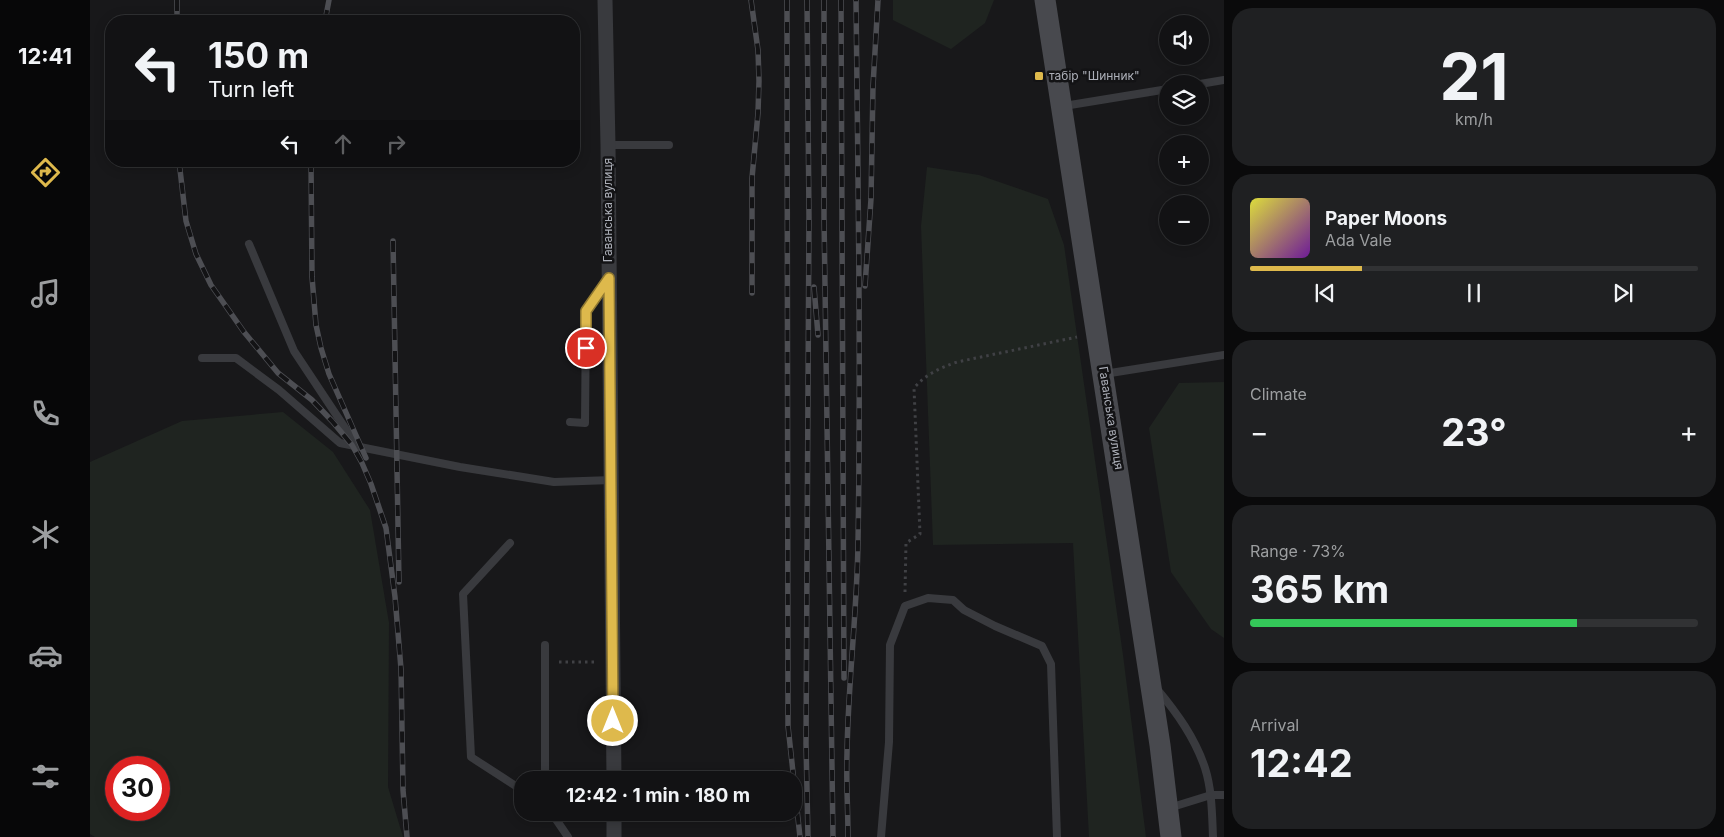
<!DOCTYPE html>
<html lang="en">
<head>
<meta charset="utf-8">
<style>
	:root { --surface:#121214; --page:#1f2022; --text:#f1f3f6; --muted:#9c9ea0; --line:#313234; --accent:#deb94c }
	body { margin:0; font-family:Inter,sans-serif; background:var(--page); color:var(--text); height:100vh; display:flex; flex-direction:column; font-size:19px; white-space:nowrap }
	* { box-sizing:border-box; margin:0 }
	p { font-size:16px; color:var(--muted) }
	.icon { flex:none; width:28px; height:28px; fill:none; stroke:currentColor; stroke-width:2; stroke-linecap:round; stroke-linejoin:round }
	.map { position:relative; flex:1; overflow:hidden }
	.panel { display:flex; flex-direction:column; gap:8px; padding:8px; background:#0a0a0b; width:500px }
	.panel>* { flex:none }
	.guide { position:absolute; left:15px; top:15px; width:475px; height:152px; border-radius:20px; box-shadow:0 2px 12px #0003,0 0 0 1px var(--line); background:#121214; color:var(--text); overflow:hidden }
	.controls { position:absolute; left:1069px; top:15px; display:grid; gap:10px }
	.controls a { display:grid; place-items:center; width:50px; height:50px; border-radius:50%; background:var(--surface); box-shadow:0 2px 12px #0003,0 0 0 1px var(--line); font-size:25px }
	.speed { position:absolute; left:15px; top:756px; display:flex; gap:10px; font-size:25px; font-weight:700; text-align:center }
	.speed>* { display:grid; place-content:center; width:65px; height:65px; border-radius:50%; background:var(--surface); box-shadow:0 2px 12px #0003,0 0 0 1px var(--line); line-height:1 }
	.speed .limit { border:8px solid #d22; background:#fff; color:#111 }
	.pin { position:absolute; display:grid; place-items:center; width:42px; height:42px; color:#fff; margin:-21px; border:2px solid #fff; border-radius:50%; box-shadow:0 1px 5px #0007 }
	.me { position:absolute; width:55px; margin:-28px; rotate:0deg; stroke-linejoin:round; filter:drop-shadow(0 0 4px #0008) }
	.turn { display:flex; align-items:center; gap:18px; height:105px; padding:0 20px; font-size:22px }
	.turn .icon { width:65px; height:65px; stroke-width:2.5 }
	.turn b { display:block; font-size:35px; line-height:42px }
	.lanes { display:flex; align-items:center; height:48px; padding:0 20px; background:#0003; justify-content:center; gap:25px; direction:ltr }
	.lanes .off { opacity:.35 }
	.big { font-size:38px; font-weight:700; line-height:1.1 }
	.panel .widget { flex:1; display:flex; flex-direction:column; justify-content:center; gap:8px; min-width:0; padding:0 18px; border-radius:20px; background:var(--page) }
	.panel .dial { align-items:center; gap:0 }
	.dial b { font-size:65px; line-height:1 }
	.song { display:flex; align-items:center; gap:15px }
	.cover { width:60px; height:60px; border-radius:8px; background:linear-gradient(135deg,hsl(60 70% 55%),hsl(280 70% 35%)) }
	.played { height:5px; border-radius:2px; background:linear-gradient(90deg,var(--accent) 25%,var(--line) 25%) }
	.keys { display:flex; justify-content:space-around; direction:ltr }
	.heat { display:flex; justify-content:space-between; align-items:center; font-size:28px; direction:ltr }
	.charge { height:8px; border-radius:4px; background:linear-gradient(90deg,#34c759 73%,var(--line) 0) }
	.trip { position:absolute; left:424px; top:771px; width:288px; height:50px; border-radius:20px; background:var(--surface); box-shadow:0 2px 12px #0003,0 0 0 1px var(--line); font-weight:700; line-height:50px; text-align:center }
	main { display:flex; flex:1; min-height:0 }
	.tab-bar { display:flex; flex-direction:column; width:90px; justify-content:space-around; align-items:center; background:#070708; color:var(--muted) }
	.tab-bar .icon { width:35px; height:35px }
	.tab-bar .active { color:var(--accent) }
	.tab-bar b { font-size:22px; color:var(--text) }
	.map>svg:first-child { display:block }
</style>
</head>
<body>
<main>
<nav class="tab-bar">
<b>12:41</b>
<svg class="icon active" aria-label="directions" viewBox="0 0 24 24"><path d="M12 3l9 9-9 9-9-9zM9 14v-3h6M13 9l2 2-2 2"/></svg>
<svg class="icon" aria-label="music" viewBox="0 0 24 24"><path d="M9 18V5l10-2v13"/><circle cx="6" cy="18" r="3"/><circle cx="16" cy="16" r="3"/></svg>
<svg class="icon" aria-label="phone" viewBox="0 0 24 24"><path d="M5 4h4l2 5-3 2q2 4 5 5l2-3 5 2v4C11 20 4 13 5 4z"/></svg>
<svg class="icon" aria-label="climate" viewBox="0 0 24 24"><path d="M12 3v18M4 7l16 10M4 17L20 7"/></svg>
<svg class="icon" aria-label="car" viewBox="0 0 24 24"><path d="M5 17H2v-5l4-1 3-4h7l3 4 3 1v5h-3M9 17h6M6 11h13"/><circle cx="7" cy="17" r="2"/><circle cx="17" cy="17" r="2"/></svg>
<svg class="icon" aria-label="filters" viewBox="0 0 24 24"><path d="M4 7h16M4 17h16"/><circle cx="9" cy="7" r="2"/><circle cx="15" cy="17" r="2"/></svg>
</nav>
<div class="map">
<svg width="1134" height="837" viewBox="0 0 1134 837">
	<rect width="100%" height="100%" fill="#18181a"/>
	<!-- green -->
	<g fill="#1f2420" fill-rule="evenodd">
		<polygon points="803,0 904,0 895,23 861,49 803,20"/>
		<polygon points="837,167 889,175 958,199 974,245 1033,655 1056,837 999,837 983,543 843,545 831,226"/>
		<polygon points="1134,382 1134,638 1121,629 1081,572 1059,428 1089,383"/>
		<path d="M193,412L243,452L280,510L299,623L298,787L313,837H5L0,834V462L92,421ZM26,768H69V810H26Z"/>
	</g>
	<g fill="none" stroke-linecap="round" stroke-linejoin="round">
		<!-- path -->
		<g stroke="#404145" stroke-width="3" stroke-dasharray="2.5 4" stroke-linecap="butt">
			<path d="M815,592L816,543L830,534L824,388C836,374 850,368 867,362L987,337"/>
			<polyline points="469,662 507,662"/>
		</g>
		<!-- service -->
		<g stroke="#393a3e" stroke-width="8">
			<polyline points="1110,84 1134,80"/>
			<polyline points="974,106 1078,89"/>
			<polyline points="518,145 579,145"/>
			<polyline points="159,244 204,351 267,446"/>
			<polyline points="112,358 146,358 189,390 250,443 370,467 464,482 522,480"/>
			<polyline points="1014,374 1134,355"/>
			<polyline points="480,422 495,423 496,311 518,279"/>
			<polyline points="420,543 373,594 381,757 432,790"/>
			<polyline points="455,645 455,780"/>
			<path d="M1067,689C1087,713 1105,738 1115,768C1122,790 1122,814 1123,837"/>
			<polyline points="1079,808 1121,795 1134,795"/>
			<polyline points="461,812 478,837"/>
			<polyline points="791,837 799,742 800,645 815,606 838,598 863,600 874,610 905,626 952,646 961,664 967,837"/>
		</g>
		<!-- minor -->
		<g stroke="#393a3e" stroke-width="15">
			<polyline points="515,0 518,145 524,780"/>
			<polyline points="524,812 524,837"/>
		</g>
		<!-- secondary -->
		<polyline stroke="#48494e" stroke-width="21" points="955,0 1070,745 1081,837"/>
		<defs>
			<g id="rail">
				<polyline points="87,0 87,21"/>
				<polyline points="661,0 668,50 669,81 668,113 662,178 662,293"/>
				<polyline points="697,0 698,726 710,837"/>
				<polyline points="717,0 719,217 716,744 718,837"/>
				<polyline points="734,0 734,217 743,837"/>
				<polyline points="751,0 754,678"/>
				<polyline points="235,21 239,0"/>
				<polyline points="89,161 96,221 106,254 121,285 154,332 188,373 222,400 242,421 262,445 272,463 281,484 296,528 305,597 311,669 313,790 317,837"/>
				<polyline points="221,161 222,277 226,325 231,348 239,374 276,458"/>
				<polyline points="303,241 309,582"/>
				<polyline points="775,286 781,199 783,86 788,0"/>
				<polyline points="724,287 728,335"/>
				<path d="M758,837C758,809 756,781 757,753C758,683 767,613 768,543C771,362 768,181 766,0"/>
			</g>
		</defs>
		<!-- rail casing -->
		<use href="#rail" stroke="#4d4e53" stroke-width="5.5"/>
		<!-- rail -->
		<use href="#rail" stroke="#131315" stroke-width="4" stroke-dasharray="11" stroke-linecap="butt"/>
	</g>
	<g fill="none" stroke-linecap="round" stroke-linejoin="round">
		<defs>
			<polyline id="route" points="496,348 496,311 519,278 523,721"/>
		</defs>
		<!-- route casing -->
		<use href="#route" stroke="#907831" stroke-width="12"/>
		<!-- route -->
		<use href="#route" stroke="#deb94c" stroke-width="9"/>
	</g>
	<!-- markers -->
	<rect fill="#deb94c" stroke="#131315" stroke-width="2" x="944" y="71" width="10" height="10" rx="2.5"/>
	<g text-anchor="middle" stroke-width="5" stroke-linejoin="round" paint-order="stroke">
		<!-- poi labels -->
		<g font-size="12" fill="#acafb8" stroke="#131315" text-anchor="start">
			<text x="959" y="80">табір "Шинник"</text>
		</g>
		<!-- street labels -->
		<g font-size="12" fill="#acafb8" stroke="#131315">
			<text transform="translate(518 210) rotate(-90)" y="4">Гаванська вулиця</text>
			<text transform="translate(1021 418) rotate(81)" y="4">Гаванська вулиця</text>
		</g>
	</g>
</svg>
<div class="controls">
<a><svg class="icon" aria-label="sound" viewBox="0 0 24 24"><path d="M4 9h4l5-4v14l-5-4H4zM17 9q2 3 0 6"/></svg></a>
<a><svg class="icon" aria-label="layers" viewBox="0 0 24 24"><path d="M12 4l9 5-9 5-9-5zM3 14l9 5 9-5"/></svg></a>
<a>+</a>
<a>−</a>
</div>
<div class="speed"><div class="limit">30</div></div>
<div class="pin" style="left:496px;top:348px;background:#d93025"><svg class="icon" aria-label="arrive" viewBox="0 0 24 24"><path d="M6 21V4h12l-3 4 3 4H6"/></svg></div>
<svg class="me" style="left:523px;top:721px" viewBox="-20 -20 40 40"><circle r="17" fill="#deb94c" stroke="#fff" stroke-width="3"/><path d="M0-11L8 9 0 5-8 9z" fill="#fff"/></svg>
<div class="trip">12:42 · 1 min · 180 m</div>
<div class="guide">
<div class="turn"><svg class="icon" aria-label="left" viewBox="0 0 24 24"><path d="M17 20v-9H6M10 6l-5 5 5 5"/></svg><div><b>150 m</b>Turn left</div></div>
<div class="lanes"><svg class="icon" aria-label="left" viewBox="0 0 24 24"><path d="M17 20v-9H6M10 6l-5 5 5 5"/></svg><svg class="icon off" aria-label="ahead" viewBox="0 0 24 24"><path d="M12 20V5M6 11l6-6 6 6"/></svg><svg class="icon off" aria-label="right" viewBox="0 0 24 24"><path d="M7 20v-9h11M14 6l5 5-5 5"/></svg></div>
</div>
</div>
<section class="panel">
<div class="widget dial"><b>21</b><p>km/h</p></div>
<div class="widget">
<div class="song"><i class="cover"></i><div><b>Paper Moons</b><p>Ada Vale</p></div></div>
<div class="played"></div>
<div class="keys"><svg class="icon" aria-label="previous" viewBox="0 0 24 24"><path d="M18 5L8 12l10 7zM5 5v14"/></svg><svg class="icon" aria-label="pause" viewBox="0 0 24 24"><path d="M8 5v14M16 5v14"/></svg><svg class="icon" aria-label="next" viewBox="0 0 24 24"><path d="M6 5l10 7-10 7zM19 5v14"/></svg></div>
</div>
<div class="widget"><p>Climate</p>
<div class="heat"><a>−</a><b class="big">23°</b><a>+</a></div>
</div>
<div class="widget"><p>Range · 73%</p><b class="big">365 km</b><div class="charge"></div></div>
<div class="widget"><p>Arrival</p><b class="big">12:42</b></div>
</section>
</main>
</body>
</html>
